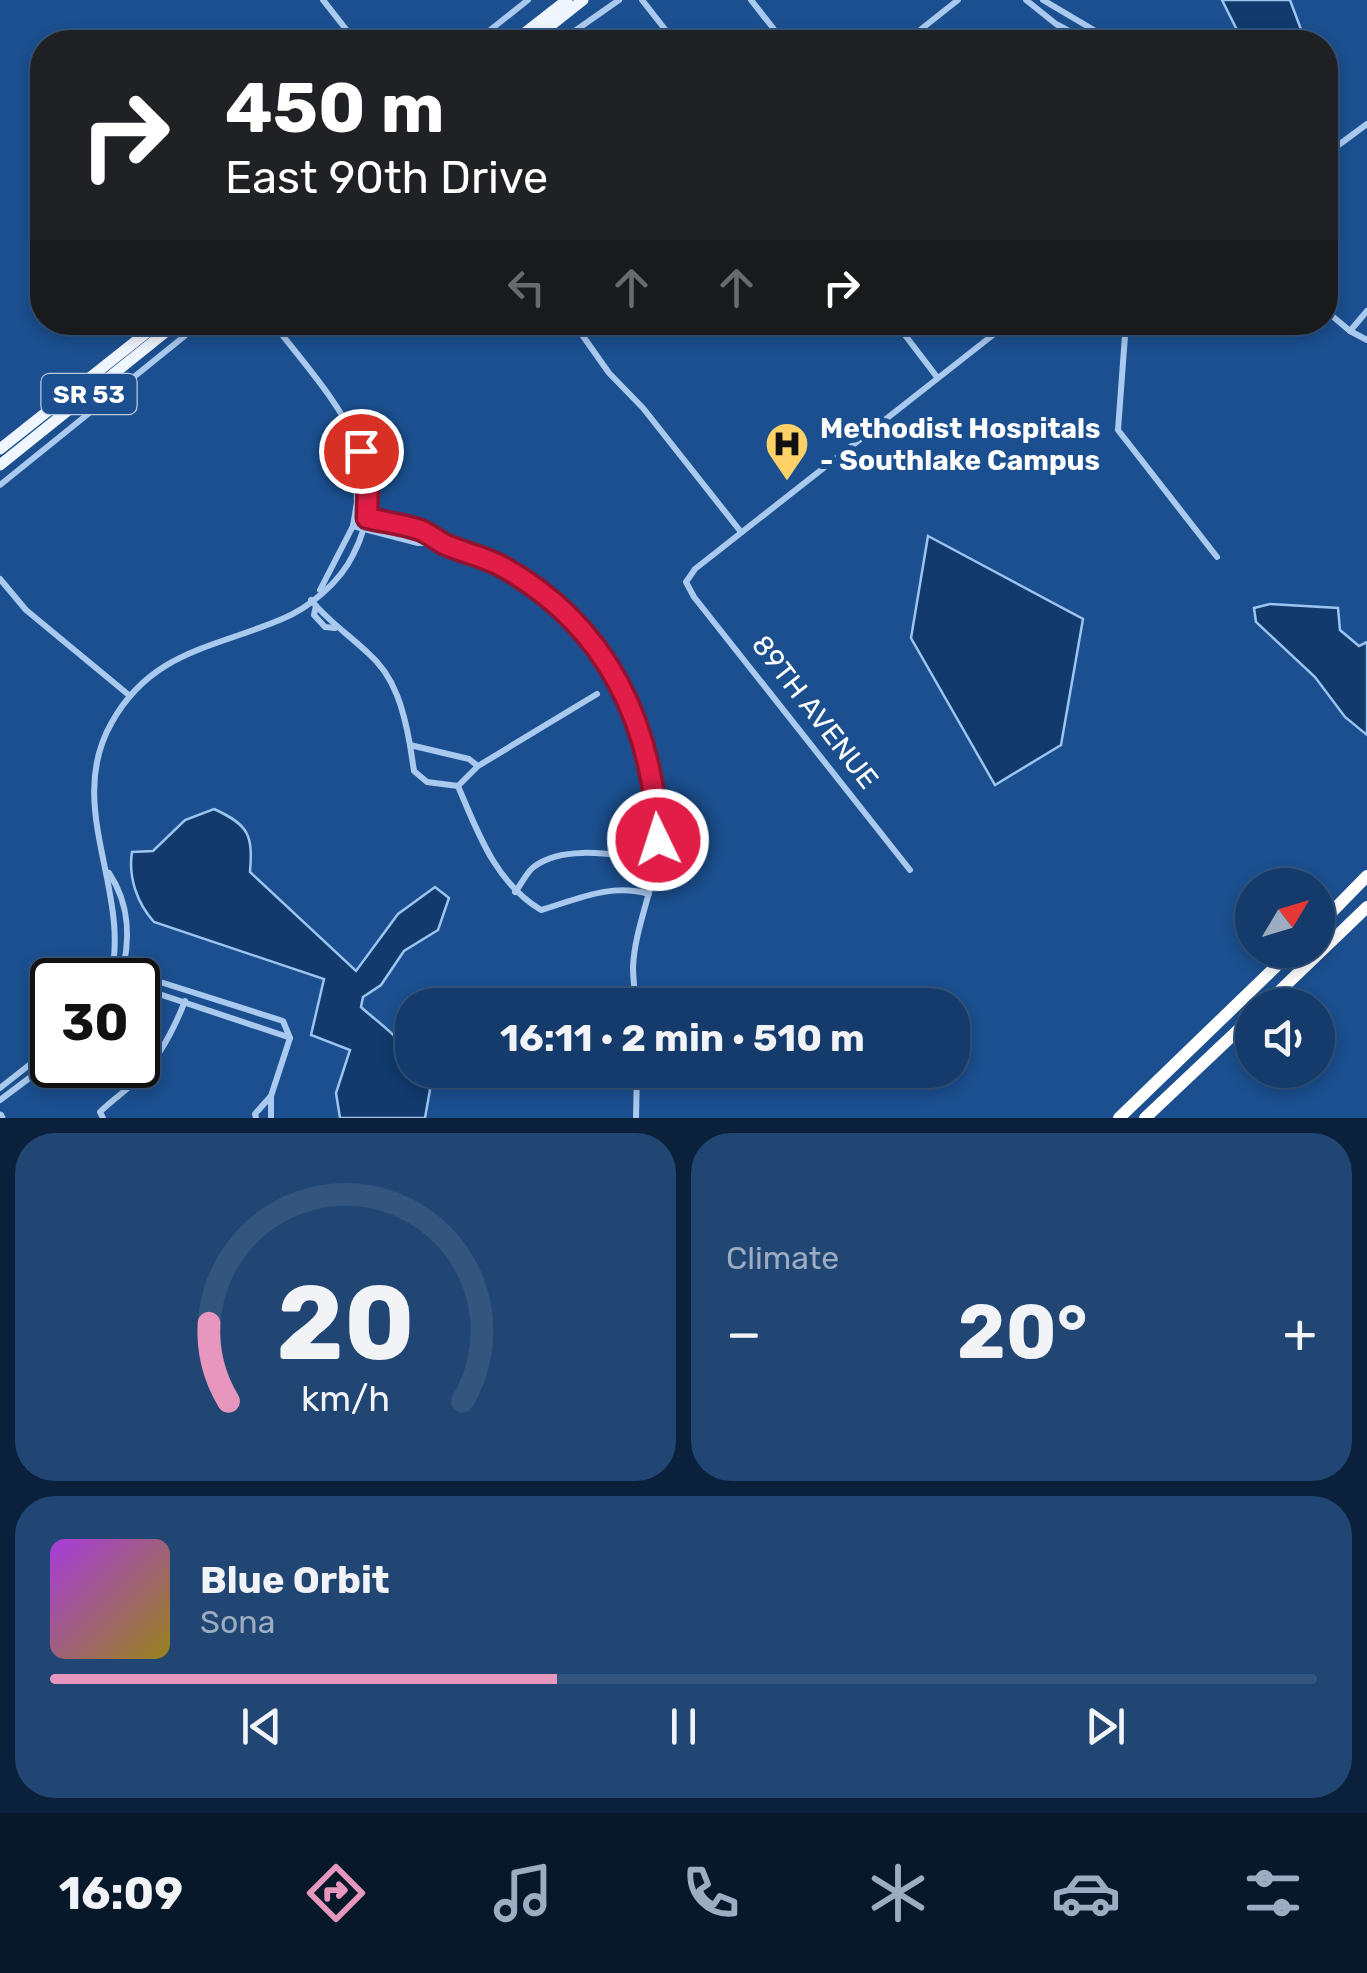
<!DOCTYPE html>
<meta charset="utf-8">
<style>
:root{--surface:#143b6b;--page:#214673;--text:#f1f3f6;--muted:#9dadc1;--line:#33557e;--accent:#e797bd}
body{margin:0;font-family:Rubik,sans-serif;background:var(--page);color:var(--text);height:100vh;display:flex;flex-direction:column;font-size:38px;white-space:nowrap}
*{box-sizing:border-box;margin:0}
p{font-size:32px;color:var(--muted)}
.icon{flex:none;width:55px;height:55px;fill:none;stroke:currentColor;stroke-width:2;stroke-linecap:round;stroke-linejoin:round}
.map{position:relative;height:1118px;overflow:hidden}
.details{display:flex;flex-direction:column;gap:15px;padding:15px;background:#0b203b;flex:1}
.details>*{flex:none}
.guide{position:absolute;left:30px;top:30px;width:1308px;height:305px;border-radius:40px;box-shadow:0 5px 15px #0003,0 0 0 2px var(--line);background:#202124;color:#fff;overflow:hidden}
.needle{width:65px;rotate:52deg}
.fabs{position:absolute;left:1235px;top:868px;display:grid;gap:20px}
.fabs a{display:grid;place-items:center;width:100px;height:100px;border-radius:50%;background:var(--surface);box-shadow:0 5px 15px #0003,0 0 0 2px var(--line);font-size:50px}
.speed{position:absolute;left:30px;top:958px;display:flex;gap:20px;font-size:50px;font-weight:700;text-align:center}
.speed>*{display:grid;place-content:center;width:130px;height:130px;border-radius:50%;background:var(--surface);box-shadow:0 5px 15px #0003,0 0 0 2px var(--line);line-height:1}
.speed .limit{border:5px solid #111;border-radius:15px;background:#fff;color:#111}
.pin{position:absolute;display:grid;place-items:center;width:85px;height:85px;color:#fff;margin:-42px;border:5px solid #fff;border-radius:50%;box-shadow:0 2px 10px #0007}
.me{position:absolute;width:110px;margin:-55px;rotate:356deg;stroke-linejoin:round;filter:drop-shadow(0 0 8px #0008)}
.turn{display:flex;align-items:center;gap:35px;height:210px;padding:0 30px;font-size:45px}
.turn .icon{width:130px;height:130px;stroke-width:2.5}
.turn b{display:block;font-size:70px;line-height:85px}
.lanes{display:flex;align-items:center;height:95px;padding:0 30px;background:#0003;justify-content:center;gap:50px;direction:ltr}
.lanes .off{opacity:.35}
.big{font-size:75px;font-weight:700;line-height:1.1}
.details .widget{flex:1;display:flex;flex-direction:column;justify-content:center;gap:15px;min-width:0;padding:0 35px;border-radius:40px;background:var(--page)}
.details .dial{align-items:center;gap:0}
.dial svg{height:260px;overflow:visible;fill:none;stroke:var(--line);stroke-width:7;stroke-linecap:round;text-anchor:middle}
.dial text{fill:var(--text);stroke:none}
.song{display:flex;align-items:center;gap:30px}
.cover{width:120px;height:120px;border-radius:15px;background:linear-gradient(135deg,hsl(280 70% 55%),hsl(50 70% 35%))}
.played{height:10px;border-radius:5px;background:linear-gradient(90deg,var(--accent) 40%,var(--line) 40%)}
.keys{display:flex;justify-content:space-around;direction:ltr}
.heat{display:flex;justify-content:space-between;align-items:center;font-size:55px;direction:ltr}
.details .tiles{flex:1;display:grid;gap:15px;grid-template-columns:1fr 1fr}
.widget:last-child{grid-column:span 2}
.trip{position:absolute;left:395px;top:988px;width:575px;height:100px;border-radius:40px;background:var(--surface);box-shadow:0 5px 15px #0003,0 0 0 2px var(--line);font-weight:700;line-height:100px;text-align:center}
.tab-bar{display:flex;height:160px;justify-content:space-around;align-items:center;background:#08182b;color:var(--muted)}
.tab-bar .icon{width:70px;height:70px}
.tab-bar .on{color:var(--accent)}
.tab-bar b{font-size:45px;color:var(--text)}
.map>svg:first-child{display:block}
</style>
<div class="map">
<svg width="1367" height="1118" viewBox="0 0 1367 1118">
<rect width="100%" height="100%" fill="#1b4f8f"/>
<g fill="#123a6d" stroke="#9cc4f0" stroke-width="2.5">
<polygon points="1222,0 1290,0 1305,40 1243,42"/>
<polygon points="928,536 1083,619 1061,745 995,785 911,638"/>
<polygon points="1270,604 1338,608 1340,630 1359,646 1367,642 1367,735 1345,717 1315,677 1256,622 1254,608"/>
<path d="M 214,809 C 249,825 253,835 250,872 L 356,971 L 398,914 L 435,887 L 449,898 L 438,930 L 404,951 L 381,985 L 363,997 L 361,1007 C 379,1024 412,1043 412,1070 L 421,1070 L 431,1084 L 425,1118 L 340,1118 L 336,1093 L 350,1050 L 311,1035 L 324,979 L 154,922 C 137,903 128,877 132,852 L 153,851 L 185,820 Z"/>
</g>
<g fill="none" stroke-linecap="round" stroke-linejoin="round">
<g stroke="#a9c9ee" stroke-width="6">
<polyline points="323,0 356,42"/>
<polyline points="642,0 675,42"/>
<polyline points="751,0 784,42"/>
<polyline points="1026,0 1056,24 1090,42"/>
<polyline points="1043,0 1114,42"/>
<polyline points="475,42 528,0"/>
<polyline points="559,42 619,0"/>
<polyline points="908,42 915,34 958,0"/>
<polyline points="1325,155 1367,124"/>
<polyline points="1325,310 1350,331 1367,340"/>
<polyline points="573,322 609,373 643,408 741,532"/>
<polyline points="895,322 937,377"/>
<polyline points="1126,322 1118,430 1217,557"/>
<polyline points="1350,331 1367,311"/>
<polyline points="0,485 202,322"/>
<path d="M 356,515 C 377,520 402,522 422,531 C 429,534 435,539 442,543 C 469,556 498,562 524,581 C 608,639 661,737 658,840 C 657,884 635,924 633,967 C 633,979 635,993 636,1005"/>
<polyline points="353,526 418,543 442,543"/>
<polyline points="0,579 26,610 130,696"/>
<polyline points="320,590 353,526 357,502 355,441"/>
<path d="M 311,600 C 327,620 349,635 368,653 C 395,676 404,711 410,745"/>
<polyline points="316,606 314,615 325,627 335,628"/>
<polyline points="478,766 469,759 410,745 414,771 427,782 458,786 478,766 597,694"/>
<path d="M 458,786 C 478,833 495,882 541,910 C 578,899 611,883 649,894"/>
<polyline points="910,870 694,597 686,582 695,569 998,331 1000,322"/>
<path d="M 109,873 C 131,906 131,942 120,980"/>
<path d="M 515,892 C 521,885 527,871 535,866 C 561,847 604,853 634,857"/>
<polyline points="113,967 283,1021 290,1038"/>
<path d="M 110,980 C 133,892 63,807 112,722 C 152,651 214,648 282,619 C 309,608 340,582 353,555 C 401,464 325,391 272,322"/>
<polyline points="138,987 288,1037"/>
<polyline points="0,1088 52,1047"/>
<polyline points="0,1100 52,1061"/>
<path d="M 103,1118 L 100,1112 C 112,1100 126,1091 138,1079 C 159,1058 174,1029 185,1001"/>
<polyline points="256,1118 255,1114 271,1096"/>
<polyline points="271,1118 271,1096 290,1038"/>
<polyline points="636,1118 637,1070"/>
</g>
<polyline stroke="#a9c9ee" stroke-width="9" points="0,1116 1,1118"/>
<g stroke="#f0f6ff" stroke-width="11">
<polyline points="513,42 567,0"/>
<polyline points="530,42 583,0"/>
<polyline points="0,449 160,322"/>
<polyline points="0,465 178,322"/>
</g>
<g stroke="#fff" stroke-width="12">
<polyline points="1318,926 1367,876"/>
<polyline points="1265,1005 1367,907"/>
<polyline points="1119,1118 1293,950"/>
<polyline points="1145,1118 1252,1017"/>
</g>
</g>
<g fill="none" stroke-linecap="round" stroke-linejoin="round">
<defs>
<path id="route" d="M 361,451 L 368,480 L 367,518 C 384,522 403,524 420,530 C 429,533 437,541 446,545 C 465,553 485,557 503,567 C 608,626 653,725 658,840"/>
</defs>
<use href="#route" stroke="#92132f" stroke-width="25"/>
<use href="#route" stroke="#e11d48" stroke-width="18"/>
</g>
<defs>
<symbol id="hospital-pin" viewBox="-11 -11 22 30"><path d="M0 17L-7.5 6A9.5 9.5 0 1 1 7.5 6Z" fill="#ffd166" stroke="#1b4f8f"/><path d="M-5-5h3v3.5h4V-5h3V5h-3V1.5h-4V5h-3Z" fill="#111"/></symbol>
</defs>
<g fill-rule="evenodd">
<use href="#hospital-pin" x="762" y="419" width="50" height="68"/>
</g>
<g text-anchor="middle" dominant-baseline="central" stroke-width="10" stroke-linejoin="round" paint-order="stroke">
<rect fill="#1b4f8f" stroke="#bbcadd" stroke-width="2.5" x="41.5" y="374" width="95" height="40" rx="8"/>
<g font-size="25" font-weight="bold" fill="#fff">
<text x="89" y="394">SR 53</text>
</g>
<g font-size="28" font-weight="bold" fill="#fff" stroke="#1b4f8f" text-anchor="start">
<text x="820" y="428">Methodist Hospitals<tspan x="820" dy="32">- Southlake Campus</tspan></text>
</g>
<g font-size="28" fill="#fff" stroke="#1b4f8f">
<text transform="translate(815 712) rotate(52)">89TH AVENUE</text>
</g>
</g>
</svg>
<div class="fabs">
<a><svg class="needle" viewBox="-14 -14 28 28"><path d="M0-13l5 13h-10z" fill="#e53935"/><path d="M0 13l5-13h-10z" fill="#9dadc1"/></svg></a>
<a><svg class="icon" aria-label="sound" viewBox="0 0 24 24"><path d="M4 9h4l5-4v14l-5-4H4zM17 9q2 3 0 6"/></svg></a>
</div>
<div class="speed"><div class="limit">30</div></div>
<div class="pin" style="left:361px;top:451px;background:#d93025"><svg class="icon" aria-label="arrive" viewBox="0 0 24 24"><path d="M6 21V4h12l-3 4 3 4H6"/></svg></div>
<svg class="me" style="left:658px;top:840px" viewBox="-20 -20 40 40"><circle r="17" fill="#e11d48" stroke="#fff" stroke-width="3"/><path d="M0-11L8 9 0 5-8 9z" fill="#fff"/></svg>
<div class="trip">16:11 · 2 min · 510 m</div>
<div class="guide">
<div class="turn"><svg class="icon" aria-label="right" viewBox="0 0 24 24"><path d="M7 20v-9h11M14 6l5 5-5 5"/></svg><div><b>450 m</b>East 90th Drive</div></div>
<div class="lanes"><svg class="icon off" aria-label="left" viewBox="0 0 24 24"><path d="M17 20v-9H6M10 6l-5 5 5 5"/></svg><svg class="icon off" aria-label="ahead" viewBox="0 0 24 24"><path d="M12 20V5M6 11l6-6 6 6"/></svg><svg class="icon off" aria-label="ahead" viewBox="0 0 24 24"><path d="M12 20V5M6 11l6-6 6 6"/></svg><svg class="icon" aria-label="right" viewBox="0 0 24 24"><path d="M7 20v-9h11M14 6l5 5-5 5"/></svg></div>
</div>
</div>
<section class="details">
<div class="tiles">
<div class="widget dial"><svg viewBox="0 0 100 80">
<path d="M14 69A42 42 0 1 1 86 69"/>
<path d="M14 69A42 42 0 0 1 8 45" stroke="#e797bd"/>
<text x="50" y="56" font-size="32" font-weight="700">20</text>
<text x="50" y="72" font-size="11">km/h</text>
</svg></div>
<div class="widget"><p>Climate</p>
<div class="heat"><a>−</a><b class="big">20°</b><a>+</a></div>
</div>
<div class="widget">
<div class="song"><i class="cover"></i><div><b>Blue Orbit</b><p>Sona</p></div></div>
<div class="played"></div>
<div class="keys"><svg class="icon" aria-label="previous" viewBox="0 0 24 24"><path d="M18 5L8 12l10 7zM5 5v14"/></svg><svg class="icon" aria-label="pause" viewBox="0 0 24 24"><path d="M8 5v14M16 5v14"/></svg><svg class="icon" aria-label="next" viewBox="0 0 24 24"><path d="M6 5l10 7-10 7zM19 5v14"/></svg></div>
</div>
</div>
</section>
<nav class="tab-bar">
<b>16:09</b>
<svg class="icon on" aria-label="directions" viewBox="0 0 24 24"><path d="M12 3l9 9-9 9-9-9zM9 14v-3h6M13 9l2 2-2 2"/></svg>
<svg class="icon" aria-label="music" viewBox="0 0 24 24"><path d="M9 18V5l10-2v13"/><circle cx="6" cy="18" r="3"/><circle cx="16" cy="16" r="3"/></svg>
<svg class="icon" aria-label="phone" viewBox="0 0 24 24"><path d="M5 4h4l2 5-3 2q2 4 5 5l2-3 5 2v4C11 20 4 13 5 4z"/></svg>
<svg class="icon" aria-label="climate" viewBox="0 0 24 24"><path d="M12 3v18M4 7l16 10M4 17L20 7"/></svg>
<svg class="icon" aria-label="car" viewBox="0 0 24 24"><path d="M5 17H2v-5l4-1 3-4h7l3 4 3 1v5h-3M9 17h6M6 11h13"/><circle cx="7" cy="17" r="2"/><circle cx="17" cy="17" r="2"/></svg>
<svg class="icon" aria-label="filters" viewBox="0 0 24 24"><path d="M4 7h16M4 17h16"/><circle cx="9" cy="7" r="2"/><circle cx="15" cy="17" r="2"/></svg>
</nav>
